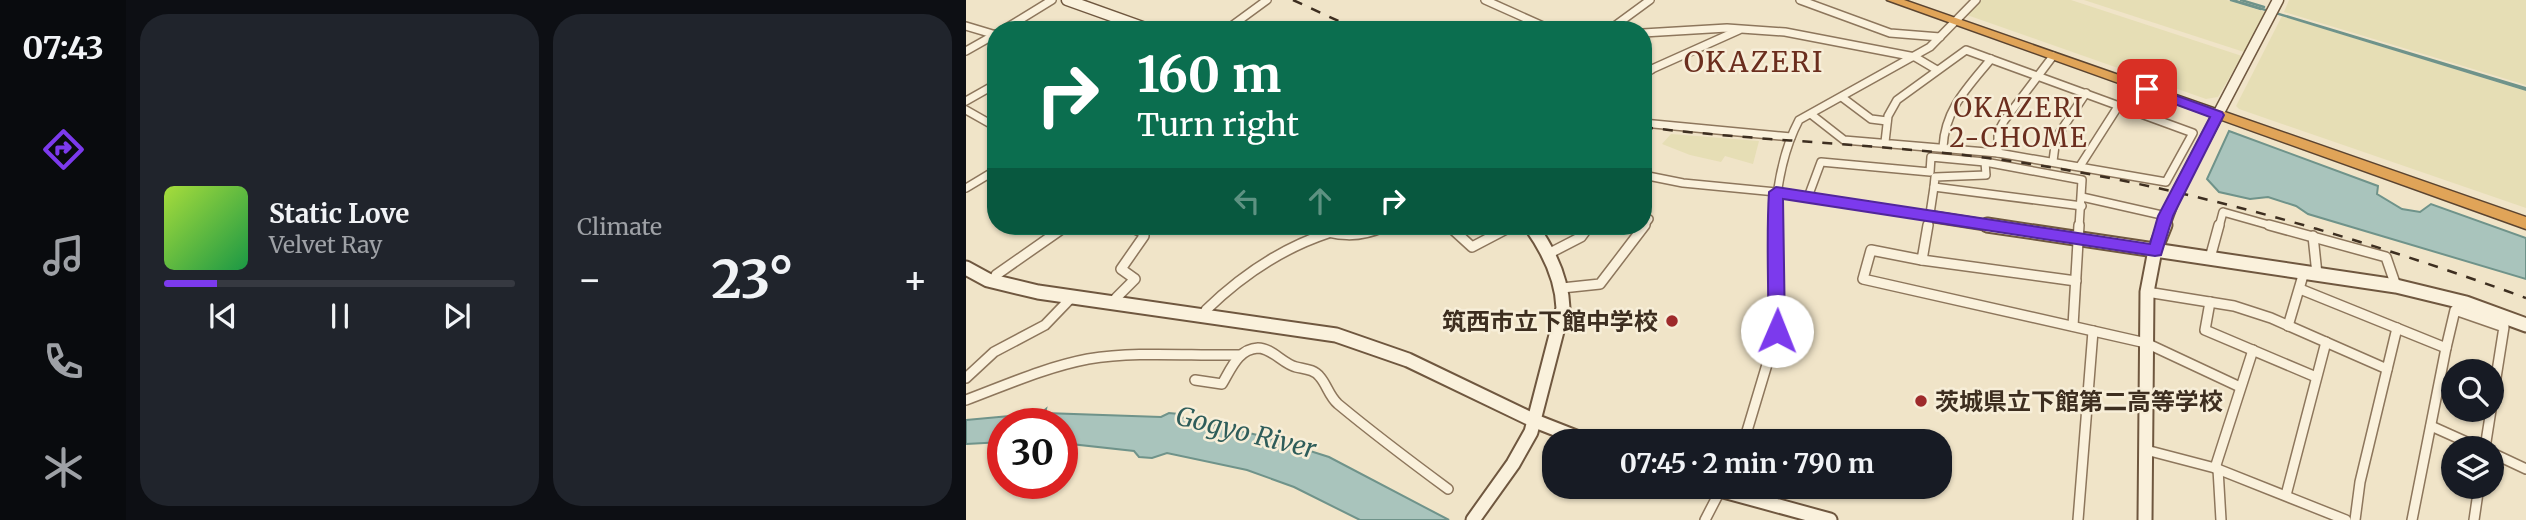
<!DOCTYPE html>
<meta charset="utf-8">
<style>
:root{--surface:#171b24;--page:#20242c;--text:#f1f3f6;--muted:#9ea1a6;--line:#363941;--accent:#7c3aed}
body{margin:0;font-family:Merriweather,"Noto Sans JP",serif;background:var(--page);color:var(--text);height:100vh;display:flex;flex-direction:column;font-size:26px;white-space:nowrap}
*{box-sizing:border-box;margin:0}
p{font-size:23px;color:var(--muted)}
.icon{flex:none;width:38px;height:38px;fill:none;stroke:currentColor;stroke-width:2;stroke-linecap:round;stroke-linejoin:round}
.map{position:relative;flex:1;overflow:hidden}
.sheet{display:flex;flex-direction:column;gap:14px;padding:14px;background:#0d0f14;width:840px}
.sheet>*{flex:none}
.banner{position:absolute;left:21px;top:21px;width:665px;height:214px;border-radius:28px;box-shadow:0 2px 5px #0004;background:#0b6e4f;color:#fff;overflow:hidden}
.buttons{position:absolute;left:1475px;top:359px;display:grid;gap:14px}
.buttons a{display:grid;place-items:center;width:63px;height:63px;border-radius:50%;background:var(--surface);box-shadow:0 2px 5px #0004;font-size:35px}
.speed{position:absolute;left:21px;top:408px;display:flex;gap:14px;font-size:35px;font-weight:700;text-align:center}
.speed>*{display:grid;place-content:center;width:91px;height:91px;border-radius:50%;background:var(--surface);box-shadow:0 2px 5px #0004;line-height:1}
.speed .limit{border:10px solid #d22;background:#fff;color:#111}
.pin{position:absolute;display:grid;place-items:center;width:60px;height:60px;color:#fff;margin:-30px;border-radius:14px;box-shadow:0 4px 10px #0006}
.me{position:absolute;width:77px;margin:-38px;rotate:1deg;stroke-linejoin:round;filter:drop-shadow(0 0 5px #0008)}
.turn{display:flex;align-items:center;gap:24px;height:147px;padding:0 35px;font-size:32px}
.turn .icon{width:91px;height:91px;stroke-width:2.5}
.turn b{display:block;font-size:49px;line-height:60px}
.lanes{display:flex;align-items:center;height:66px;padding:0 35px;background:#0003;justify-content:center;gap:35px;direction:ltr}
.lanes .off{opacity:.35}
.big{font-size:52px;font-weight:700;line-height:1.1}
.sheet .tile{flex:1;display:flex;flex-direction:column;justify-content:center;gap:10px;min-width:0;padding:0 24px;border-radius:28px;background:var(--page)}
.song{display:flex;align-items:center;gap:21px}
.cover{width:84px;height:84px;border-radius:10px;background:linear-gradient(135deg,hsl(80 70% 55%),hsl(140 70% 35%))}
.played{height:7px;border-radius:4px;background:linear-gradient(90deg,var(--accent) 15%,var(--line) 15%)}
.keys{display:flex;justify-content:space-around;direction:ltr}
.heat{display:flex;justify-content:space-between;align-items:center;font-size:38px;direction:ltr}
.sheet .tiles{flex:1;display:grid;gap:14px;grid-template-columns:repeat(2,1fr)}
.trip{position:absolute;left:576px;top:429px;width:410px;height:70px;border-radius:28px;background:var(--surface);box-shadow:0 2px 5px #0004;font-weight:700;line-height:70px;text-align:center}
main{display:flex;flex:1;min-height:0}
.dock{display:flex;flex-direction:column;width:126px;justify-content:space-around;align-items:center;background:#090b0e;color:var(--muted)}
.dock .icon{width:49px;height:49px}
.dock .selected{color:var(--accent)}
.dock b{font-size:32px;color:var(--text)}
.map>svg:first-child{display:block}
</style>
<main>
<nav class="dock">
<b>07:43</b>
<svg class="icon selected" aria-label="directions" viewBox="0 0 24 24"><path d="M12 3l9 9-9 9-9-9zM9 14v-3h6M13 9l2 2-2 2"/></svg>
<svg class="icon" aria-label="music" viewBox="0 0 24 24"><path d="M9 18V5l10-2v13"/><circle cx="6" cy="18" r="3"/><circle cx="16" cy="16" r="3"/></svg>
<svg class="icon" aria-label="phone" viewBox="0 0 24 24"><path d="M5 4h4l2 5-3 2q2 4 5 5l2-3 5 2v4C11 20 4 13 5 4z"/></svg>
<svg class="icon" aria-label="climate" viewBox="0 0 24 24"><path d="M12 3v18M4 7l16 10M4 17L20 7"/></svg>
</nav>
<section class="sheet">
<div class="tiles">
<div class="tile">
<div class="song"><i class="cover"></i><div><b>Static Love</b><p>Velvet Ray</p></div></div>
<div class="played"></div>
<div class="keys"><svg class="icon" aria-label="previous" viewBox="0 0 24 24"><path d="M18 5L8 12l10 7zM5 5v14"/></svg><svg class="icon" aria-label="pause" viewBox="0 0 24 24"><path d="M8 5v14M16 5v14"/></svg><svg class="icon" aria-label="next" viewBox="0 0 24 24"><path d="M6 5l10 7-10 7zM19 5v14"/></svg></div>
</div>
<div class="tile"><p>Climate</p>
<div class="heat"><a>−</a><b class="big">23°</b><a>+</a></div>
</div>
</div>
</section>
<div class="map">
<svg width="1560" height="520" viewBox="0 0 1560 520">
<rect width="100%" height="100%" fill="#f0e4c8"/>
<g fill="#e6deb5">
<polygon points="1015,0 1105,0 1276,56 1252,97 1240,99 1001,15"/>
<polygon points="1118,0 1261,0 1299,12 1278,52"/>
<polygon points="1323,0 1560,0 1560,85 1318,12"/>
<polygon points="1316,16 1560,91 1560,208 1273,109 1270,106"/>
<polygon points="705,134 793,141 787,164 759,156 755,162 724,155 696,144"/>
</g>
<g fill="#a9c4bc" stroke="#6f938a" stroke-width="2">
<polygon points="1267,0 1560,88 1560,90 1299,10"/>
<polygon points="1263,131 1412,186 1411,194 1436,209 1454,212 1465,204 1560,238 1560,279 1342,214 1330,206 1302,197 1284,199 1253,192 1241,179"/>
<path d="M 80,409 L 79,413 L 195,417 L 203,413 L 213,414 C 223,426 244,426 257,424 L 257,427 L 300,437 L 363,457 L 483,520 L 394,520 L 328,487 L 281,470 L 201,453 L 186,458 L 173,457 L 168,451 L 96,443 L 96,424 L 37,424 L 37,442 L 0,444 L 0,420 L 75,413 Z"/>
</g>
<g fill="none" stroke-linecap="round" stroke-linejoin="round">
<g stroke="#6f938a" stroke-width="2.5">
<polyline points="1265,0 1295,9"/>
<polyline points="1275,0 1298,7"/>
</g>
<defs>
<g id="street-far1">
<polyline points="519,0 586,30"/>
<polyline points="834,0 924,33 974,37"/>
<polyline points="0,26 30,35"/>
<polyline points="37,30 86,0"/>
<polyline points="260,30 301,0"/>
<polyline points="643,30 684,0"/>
<polyline points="677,33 761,28 819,32 949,57 971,70"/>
<polyline points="0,51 30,34"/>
<polyline points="677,62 685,70"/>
<polyline points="677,73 773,30"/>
<polyline points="877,98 905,119 921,121"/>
<polyline points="0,101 30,84"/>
<polyline points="0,110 30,127"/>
<polyline points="846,115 878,140 1032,153 1200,182 1227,133 1000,50 931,100 922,116 919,142"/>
<polyline points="677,123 825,137"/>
<path d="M 977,147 C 979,109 1002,87 1025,59"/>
<polyline points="1032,153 1032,132 1038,121 1087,56"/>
<polyline points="1087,161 1090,138 1120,93"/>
<polyline points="1114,166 1153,105"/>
<polyline points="677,175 717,183 810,192 962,216"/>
<polyline points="968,187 969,177 1020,175 1019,162"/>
<polyline points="0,188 30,170"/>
<polyline points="842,197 855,162 964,172 965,157 1019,162 1116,180 1113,227"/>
<polyline points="1116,197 1200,216"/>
<polyline points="677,219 683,219 677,227"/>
<path d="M 808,227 C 810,191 816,152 833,120 L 964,47 L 1010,0"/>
<polyline points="962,227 968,187 1116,206"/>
<polyline points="1253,227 1257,212 1310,227"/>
</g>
<g id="street">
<polyline points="962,225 956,260 905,250 897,279 1180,343 1274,387"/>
<polyline points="1303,225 1420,257 1430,286"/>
<path d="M 343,226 C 370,236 392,239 419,226"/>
<polyline points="483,226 506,247 546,226"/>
<polyline points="1347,236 1351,274"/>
<polyline points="582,254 615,237 623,226"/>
<polyline points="1244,258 1253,225"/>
<polyline points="956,260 1110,281"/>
<polyline points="30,275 100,226"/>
<polyline points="596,288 634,284 679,225"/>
<polyline points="1334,289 1480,348 1446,520"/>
<polyline points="1181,292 1268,306 1305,318 1421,369"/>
<polyline points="150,298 169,279 155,269 178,236 178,233 162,226"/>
<polyline points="1244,302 1239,330 1350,377"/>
<path d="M 240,310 C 276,275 314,249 362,233"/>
<polyline points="1107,326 1113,225"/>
<polyline points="1322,326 1338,272"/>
<polyline points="1480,348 1489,310 1538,327 1526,403"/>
<polyline points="0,378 28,352 79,325 105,298"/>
<path d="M 229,380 L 256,384 C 265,369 272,349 292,348 C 306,348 317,364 330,367 C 338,369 348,369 354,377 C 361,385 363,396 372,404 C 407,433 444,461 482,489"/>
<path d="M 0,400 C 40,385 80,367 122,359 C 172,351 223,356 273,355"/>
<polyline points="1465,426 1514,448"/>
<polyline points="778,441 811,331 808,225"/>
<polyline points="1519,448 1525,410"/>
<polyline points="1180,450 1249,468 1380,520"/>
<polyline points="1526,453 1560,469"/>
<polyline points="1249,468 1287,350"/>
<polyline points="1252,469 1255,520"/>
<polyline points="1320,495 1360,342"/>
<polyline points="739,520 754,491"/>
<polyline points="1112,520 1127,331"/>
<polyline points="1389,520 1394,482 1431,328"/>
<polyline points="1508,520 1513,486"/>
</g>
<g id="secondary-far1">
<polyline points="101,0 185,30"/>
<polyline points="1214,187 1312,0"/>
<polyline points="962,216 1032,227"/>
<polyline points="1198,227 1209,197"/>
</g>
<g id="secondary">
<polyline points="1021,225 1430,286 1500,303 1560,325"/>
<polyline points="0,268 22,280 72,292 370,335 442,360 569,421 620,441"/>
<polyline points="739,486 864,520"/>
<path d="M 507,520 L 547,464 L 565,432 L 597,308 C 596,279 582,250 565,226"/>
<polyline points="1179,520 1181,292 1189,250 1199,225"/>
</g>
<polygon id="highway" points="921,0 938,0 1560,217 1560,229"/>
</defs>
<use href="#street-far1" stroke="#8d765c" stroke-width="10"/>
<use href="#street" stroke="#8d765c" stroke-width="12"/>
<use href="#secondary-far1" stroke="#6f573f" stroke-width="13"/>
<use href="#secondary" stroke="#6f573f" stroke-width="17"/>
<use href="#highway" stroke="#5b4430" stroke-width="3"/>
<use href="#street-far1" stroke="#faf1dc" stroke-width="7"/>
<use href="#street" stroke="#faf1dc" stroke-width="9"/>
<use href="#secondary-far1" stroke="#faf1dc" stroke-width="10"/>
<use href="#secondary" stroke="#faf1dc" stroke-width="13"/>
<use href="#highway" fill="#e0a458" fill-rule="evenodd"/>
<g stroke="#3d2e20" stroke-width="2.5" stroke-dasharray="10 10" stroke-linecap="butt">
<polyline points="327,0 392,30"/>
<path d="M 677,127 C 808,143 941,144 1071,165 C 1239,192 1401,240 1560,298"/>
</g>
<defs>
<polyline id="secondary-bridge" points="1209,197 1214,187"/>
</defs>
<use href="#secondary-bridge" stroke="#6f573f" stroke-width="13" stroke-linecap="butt"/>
<use href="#secondary-bridge" stroke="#faf1dc" stroke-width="10"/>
</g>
<path fill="#7c3aed" stroke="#51269a" stroke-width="2" d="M 1181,85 L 1256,112 L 1258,115 L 1207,216 L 1195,255 L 1189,256 L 817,199 L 819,331 L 817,335 L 805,335 L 802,331 C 803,284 800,238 803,192 L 810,187 L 1184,244 L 1192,216 L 1244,117 L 1176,92 L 1176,87 Z"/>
<g fill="#9e2a2b" stroke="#f7eed8" stroke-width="2.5">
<circle cx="706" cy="321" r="7"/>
<circle cx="955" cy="401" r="7"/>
</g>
<g text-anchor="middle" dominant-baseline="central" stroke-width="5" stroke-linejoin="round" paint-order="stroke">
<g font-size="24" font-weight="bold" fill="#3d2e20" stroke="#f7eed8" text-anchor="end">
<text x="692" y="321">筑西市立下館中学校</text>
<text x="969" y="401" text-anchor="start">茨城県立下館第二高等学校</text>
</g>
<g font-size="26" letter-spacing="2" fill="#6b2e1e" stroke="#f7eed8">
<text x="1053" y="107">OKAZERI<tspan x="1053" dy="30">2-CHOME</tspan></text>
</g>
<g font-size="26" font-style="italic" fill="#2f5d5a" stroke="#f7eed8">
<text transform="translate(280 432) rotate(14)">Gogyo River</text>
</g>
<g font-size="28" letter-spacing="2" fill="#6b2e1e" stroke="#f7eed8">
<text x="788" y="62">OKAZERI</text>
</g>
</g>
</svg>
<div class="buttons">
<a><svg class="icon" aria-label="search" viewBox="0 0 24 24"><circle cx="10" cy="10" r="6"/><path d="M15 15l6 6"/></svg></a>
<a><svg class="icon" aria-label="layers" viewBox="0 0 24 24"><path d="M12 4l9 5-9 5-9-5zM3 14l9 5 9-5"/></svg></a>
</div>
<div class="speed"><div class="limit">30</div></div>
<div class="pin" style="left:1181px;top:89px;background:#d93025"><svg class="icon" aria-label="arrive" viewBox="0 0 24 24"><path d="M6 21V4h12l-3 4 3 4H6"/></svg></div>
<svg class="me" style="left:811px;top:331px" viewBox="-20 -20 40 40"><circle r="19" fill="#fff"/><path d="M0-13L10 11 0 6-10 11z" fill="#7c3aed"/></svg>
<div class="trip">07:45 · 2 min · 790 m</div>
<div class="banner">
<div class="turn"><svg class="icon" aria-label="right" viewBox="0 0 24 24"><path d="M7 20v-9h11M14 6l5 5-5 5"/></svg><div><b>160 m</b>Turn right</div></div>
<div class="lanes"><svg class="icon off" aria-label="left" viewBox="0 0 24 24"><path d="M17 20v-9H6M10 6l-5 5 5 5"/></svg><svg class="icon off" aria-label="ahead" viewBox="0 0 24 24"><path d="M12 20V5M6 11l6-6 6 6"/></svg><svg class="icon" aria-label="right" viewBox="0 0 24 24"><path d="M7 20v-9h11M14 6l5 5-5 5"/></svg></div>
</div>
</div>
</main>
